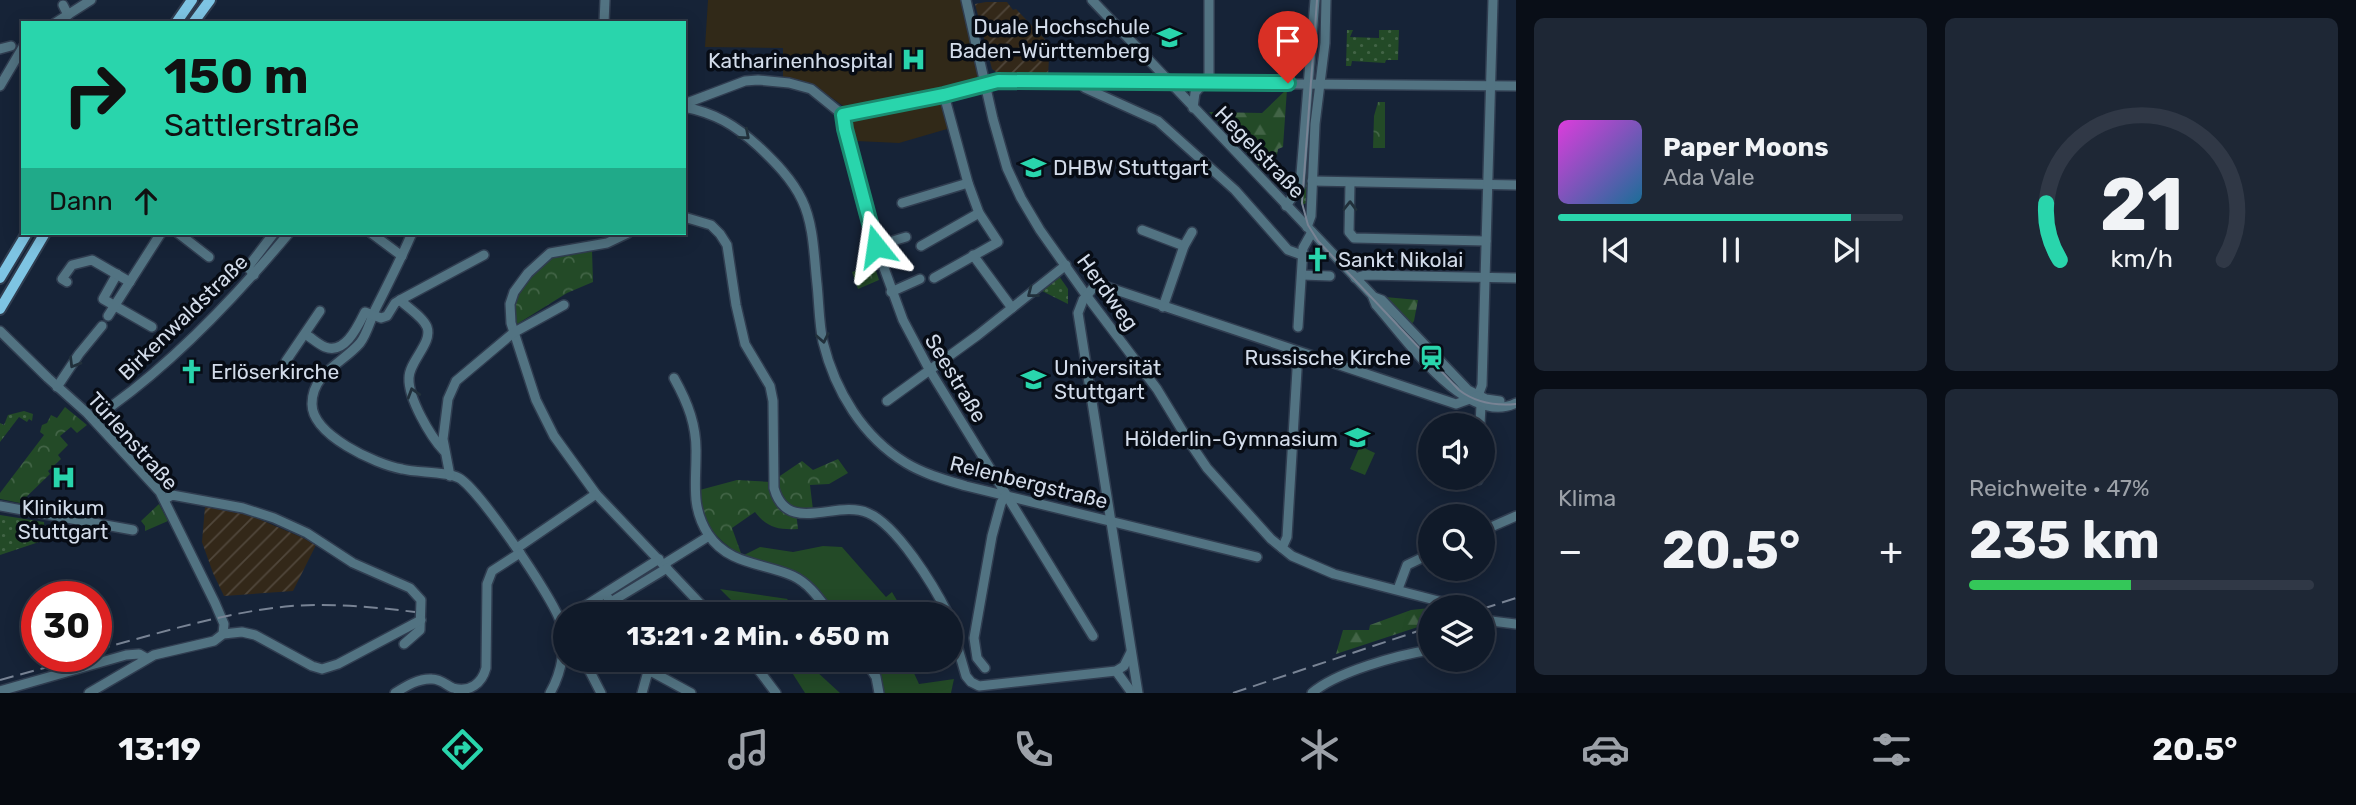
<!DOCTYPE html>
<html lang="de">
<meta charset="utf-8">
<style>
:root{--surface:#101a29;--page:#1e2735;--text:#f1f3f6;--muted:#9ca1a8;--line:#303846;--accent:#29d5ac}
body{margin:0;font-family:Rubik,sans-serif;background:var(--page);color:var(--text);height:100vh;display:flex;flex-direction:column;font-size:26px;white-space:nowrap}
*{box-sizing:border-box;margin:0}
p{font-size:23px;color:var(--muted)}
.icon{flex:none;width:38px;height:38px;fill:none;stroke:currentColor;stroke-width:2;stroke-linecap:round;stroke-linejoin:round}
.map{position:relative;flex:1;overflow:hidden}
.sheet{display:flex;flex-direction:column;gap:18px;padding:18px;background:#090e17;width:840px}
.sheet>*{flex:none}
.top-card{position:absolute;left:21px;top:21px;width:665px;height:214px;border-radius:0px;box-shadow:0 4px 18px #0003,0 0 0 2px var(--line);background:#29d5ac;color:#111;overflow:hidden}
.tools{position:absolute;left:1418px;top:413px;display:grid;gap:14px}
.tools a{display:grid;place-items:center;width:77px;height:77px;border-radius:50%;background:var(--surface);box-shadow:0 4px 18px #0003,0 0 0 2px var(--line);font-size:35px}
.speed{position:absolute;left:21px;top:581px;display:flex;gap:14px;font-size:35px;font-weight:700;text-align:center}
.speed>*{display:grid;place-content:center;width:91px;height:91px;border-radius:50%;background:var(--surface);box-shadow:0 4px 18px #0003,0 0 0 2px var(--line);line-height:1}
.speed .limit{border:10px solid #d22;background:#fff;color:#111}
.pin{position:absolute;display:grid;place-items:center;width:60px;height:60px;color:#fff;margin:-72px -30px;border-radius:50% 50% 50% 0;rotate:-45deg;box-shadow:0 0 7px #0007}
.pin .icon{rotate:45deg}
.me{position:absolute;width:77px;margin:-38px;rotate:345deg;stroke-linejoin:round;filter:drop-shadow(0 0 5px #0008)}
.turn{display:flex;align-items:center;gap:24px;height:147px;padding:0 28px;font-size:32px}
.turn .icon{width:91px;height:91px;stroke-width:2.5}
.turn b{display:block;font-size:49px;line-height:60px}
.then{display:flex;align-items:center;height:66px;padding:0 28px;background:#0003;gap:14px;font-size:26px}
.big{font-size:52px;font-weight:700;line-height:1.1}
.sheet .widget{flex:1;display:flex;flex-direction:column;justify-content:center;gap:10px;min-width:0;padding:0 24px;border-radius:10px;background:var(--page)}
.sheet .dial{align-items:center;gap:0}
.dial svg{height:182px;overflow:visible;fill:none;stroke:var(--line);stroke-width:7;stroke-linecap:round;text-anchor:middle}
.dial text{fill:var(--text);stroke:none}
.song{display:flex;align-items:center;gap:21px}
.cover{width:84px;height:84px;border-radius:10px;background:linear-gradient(135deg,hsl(300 70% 55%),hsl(200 70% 35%))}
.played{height:7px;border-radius:4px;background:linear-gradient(90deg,var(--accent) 85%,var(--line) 85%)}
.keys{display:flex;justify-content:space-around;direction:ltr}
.heat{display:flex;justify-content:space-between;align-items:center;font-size:38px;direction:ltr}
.charge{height:10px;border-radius:5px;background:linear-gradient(90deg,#34c759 47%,var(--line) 0)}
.sheet .tiles{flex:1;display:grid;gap:18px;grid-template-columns:repeat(2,1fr)}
.trip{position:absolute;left:553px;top:602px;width:410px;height:70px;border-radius:35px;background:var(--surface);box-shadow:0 4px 18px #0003,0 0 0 2px var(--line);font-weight:700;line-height:70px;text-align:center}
.menu{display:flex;height:112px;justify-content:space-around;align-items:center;background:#060a10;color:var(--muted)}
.menu .icon{width:49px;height:49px}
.menu .selected{color:var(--accent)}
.menu b{font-size:32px;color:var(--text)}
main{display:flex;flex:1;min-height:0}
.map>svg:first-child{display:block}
</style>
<main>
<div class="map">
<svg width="1516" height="693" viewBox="0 0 1516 693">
<defs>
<pattern id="industrial-furrows" width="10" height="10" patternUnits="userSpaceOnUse" patternTransform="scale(1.75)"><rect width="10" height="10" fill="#332819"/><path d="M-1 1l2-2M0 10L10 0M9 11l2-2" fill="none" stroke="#50473b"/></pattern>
<pattern id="grass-dots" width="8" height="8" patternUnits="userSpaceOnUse" patternTransform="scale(1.75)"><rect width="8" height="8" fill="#234a27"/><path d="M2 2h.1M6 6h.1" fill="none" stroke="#426446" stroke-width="1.8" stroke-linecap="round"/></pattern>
<pattern id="forest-firs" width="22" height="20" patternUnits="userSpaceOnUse" patternTransform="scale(1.75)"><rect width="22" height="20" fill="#234a27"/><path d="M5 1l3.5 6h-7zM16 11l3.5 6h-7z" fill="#426446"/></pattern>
<pattern id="park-crowns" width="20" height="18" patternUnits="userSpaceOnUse" patternTransform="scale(1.75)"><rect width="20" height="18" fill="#234a27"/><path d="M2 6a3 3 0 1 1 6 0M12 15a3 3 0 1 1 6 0" fill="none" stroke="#426446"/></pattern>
</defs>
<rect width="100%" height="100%" fill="#162337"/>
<g fill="url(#industrial-furrows)">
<polygon points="986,2 1007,2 1013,10 1016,9 1060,55 1049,58 1048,76 1000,75 992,69 975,4"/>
<polygon points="205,507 249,515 301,537 316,545 293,591 224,596 213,573 202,542"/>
</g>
<polygon fill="#312918" points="708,0 964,0 984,82 944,93 954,127 899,143 856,141 846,108 818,88 800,80 783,78 783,48 705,47"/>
<g fill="url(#grass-dots)">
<polygon points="1347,30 1353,30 1350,37 1379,38 1379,30 1399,30 1398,60 1386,60 1385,63 1352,61 1351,66 1346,66"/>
<polygon points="1310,89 1316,90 1307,203 1301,205 1300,189"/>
<polygon points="1059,276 1068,289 1068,304 1040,290"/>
<polygon points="24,411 33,414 32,421 29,419 27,422 19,417 0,442 0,423 4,425 8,415"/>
<polygon points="0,515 44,522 45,540 0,555"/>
</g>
<g fill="url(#forest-firs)">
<polygon points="1287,89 1283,147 1278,149 1277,155 1264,167 1261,164 1259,166 1232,137 1235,133 1232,129 1228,132 1209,112 1262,113"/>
<polygon points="1385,297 1418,300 1414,321 1411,325"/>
<polygon points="1430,608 1430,623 1336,654 1343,630 1369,630 1370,625 1411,610"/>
</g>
<g fill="url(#park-crowns)">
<polygon points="1378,102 1385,102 1385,148 1373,148 1374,116"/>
<polygon points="592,250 593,282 567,293 514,326 512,304 530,276 551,256"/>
<polygon points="874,264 879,280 858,289 852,272"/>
<polygon points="65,407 87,425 77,433 71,427 60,436 68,445 58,455 61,459 48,471 50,474 20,503 0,499 0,493 44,435 40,432 42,425 47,423 51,415 57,418"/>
<path d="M 838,459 L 848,473 L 829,484 L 810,485 L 813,510 L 796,512 L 798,529 C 779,530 767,528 755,512 L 732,528 L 742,556 C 710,534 708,528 696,491 L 737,480 L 771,482 L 802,461 L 813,470 Z"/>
<polygon points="159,504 168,521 145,531 145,526 141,521"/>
</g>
<g fill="#234a27">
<polygon points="1360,446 1375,453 1365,475 1350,469"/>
<path d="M 823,546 L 842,547 L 886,597 L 892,592 L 905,614 L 835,614 C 822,597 808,576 786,569 C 771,564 756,563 742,556 L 760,547 L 793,552 Z"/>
<polygon points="720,589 788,599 773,614 745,614"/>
<polygon points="784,660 804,660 840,693 805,693"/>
<polygon points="870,660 908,660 919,684 954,679 951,693 883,693 879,675"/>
</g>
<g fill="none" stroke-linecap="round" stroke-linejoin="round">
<defs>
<g id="minor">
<polyline points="966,0 993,119 1007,168 1021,198 1040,230 1086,295 1157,389 1188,440 1207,468 1271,539 1292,556 1334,574 1462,607"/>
<path d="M 1092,0 L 1372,295 L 1376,305 C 1405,337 1466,428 1516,403"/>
<polyline points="63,5 68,15"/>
<polyline points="55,23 91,0"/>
<polyline points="604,23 605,0"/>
<polyline points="0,49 11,46"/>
<polyline points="1080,81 1085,88 1158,121 1235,190 1288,250 1302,255"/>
<polyline points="1209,82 1209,0"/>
<polyline points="0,86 23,47"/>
<polyline points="684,104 745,81 758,80 789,83 811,89 843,115"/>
<path d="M 684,107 C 715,113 735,125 758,146 C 775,162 792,179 802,200 C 814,225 814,257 817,284 C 819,303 819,324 823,342 C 835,391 863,437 906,463 C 924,474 946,480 966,486 L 1257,557"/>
<polyline points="1193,108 1195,93 1204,82"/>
<polyline points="843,115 944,95 998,81 1516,86"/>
<polyline points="843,115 845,129 876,246 903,320 929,369 1093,636"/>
<polyline points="1312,181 1516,185"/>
<polyline points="1350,183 1349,232 1354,238 1486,241"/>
<polyline points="902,203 968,183"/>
<polyline points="1286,206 1300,186 1315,0"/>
<path d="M 684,217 L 711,225 L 720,234 L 727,245 L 736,305 L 745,344 L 770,386 L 773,401 L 774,488 C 787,536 836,499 868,513 C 897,525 934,586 948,614"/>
<polyline points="1307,227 1311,216 1315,124 1325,43 1326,0"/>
<polyline points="1142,230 1184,246"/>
<polyline points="178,233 209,257"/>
<polyline points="371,233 402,256"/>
<path d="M 412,233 C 401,259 388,284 375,310 C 370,321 367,334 360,343 C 343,363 312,373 312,404 C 312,435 375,464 402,469 C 417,473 446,471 459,478 C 479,489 553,598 560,621 C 567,645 562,672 550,693"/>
<polyline points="628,233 607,243 550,253 528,273 514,292 510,304 511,323 536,400 554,436 596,494 710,614"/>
<polyline points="876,246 906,237"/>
<polyline points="921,246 979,213"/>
<polyline points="973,255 1012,308"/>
<polyline points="117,274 103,299 152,327"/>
<polyline points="254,275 248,267 274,233"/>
<polyline points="1302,275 1330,276"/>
<polyline points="934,278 998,242 979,213 968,183 944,95"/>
<polyline points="1355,278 1365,275 1516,278"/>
<polyline points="67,282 62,279 72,265 92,260 130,282"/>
<polyline points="891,292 920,279"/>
<polyline points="1374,297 1382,300 1468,390 1486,399 1500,401"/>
<path d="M 400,300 C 408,308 423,317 427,327 C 433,343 409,361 409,378 C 408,398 430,436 444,451"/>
<polyline points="1163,307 1184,246 1192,232"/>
<polyline points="108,316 161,233"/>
<polyline points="1298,327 1303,248 1312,232"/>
<polyline points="0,331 48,378 87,413 160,492 215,603 224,624 223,634"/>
<path d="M 305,334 C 312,338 318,344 325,347 C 345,355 358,326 365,312 L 381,318 L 387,316 L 395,303 L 400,300 L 484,255"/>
<polyline points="286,361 320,311"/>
<path d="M 674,378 C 688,403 697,426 696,455 C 696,485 691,507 708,534 C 728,565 764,563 793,576 C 810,584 820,600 831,614"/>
<polyline points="57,387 79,354 102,326"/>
<polyline points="887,401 978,335 1066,265"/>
<path d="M 93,419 C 166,371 234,299 289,233"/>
<polyline points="1480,425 1481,405 1478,396 1482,385 1493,0"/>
<polyline points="450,476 443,439 448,399 456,381 513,333 564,305"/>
<polyline points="1478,480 1478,478"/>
<polyline points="165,499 172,495 243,508 274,518 307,533 353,563 410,588 421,600 420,630 404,644"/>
<polyline points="0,506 133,530"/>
<polyline points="1482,531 1516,516"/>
<polyline points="517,548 596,494"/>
<polyline points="1282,548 1287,537 1298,353"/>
<polyline points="664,564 709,536"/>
<polyline points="1398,589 1407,565 1430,554"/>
<polyline points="608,598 618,614"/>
<polyline points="572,614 659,559"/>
<polyline points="591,614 667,568"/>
<polyline points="1482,619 1485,625 1482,636"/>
<polyline points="1483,620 1516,624"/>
<polyline points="950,621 966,676 971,682 979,686 1116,671 1124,666 1131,652"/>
<polyline points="584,660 601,693"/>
<polyline points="645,660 654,673 691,693"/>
<polyline points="751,660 776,693"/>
<polyline points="865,660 876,677 879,693"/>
<polyline points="985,668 977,658 974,638 992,536 1001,503 1006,495"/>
<polyline points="1116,671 1132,693"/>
<polyline points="0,691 126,655 139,654 146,658"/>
<polyline points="89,693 154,655 214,641 223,634 242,632 255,635 312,666 322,669 338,664 421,620"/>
<path d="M 395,693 C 406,686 419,678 432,679 C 441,679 446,685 453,688 C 470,693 482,683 486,668 L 487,584 L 492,571 L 520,553"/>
<polyline points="642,693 647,675 664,660"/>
<polyline points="1138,693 1078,313 1083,300 1093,288 1104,286 1456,404 1478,396"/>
<path d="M 1312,693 C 1336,672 1398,655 1430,650"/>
</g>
<g id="major">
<polyline points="176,23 192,0"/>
<polyline points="193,23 210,0"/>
<polyline points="0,278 27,233"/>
<polyline points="0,309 45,233"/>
</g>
</defs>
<use href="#minor" stroke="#303d50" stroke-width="12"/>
<use href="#major" stroke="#303d50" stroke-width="14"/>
<use href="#minor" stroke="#527382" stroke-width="9"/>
<use href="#major" stroke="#7ec4e3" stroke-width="10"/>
<path stroke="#788394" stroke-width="2" d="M 1317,0 L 1302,203 L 1308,225 L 1318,241 L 1459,390 C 1476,403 1495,406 1516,404"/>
<g stroke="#788394" stroke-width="2" stroke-dasharray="14 7" stroke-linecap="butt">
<polyline points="1482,609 1516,598"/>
<path d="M 96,650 C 160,633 225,612 291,606 C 333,603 374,607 415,612"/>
<polyline points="0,680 88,656"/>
<polyline points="1233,693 1430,627"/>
</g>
</g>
<defs><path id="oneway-chevron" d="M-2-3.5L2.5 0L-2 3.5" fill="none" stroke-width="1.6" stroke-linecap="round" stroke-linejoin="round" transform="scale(1.75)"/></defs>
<g stroke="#21303b">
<use href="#oneway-chevron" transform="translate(745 135) rotate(41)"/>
<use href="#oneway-chevron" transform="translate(1350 206) rotate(-89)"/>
<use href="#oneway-chevron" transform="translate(1032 293) rotate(142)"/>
<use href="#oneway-chevron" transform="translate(823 338) rotate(79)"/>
<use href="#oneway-chevron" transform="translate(74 363) rotate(121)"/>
<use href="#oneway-chevron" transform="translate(413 393) rotate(-107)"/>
</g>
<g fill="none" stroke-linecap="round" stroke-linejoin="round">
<defs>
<polyline id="route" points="876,246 845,129 843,115 944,95 998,81 1288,83"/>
</defs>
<use href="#route" stroke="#1b8a70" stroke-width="18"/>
<use href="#route" stroke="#29d5ac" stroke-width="12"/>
</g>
<defs>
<symbol id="university-bare" viewBox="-9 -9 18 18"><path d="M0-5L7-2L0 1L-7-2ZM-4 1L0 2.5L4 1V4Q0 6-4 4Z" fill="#29d5ac" stroke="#070c15" stroke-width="2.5" paint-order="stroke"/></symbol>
<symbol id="hospital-bare" viewBox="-9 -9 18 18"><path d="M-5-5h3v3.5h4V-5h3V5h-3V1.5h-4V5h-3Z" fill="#29d5ac" stroke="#070c15" stroke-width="2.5" paint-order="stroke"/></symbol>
<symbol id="church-bare" viewBox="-9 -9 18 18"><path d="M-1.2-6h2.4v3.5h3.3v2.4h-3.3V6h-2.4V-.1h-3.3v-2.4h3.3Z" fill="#29d5ac" stroke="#070c15" stroke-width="2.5" paint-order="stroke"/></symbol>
<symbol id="station-bare" viewBox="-9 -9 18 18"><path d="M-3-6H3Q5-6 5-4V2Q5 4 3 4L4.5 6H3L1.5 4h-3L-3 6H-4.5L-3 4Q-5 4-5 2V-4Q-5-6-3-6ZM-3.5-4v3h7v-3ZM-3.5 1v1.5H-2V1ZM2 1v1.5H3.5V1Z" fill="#29d5ac" stroke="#070c15" stroke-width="2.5" paint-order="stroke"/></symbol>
<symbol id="school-bare" viewBox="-9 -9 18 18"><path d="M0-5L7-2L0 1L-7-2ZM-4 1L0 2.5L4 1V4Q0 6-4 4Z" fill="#29d5ac" stroke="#070c15" stroke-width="2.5" paint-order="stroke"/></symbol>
</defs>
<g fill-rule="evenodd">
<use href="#university-bare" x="1152" y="20" width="35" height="35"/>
<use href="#hospital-bare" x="896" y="42" width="35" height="35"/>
<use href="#university-bare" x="1016" y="150" width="35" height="35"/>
<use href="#church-bare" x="1300" y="242" width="35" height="35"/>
<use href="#station-bare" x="1414" y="340" width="35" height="35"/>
<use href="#church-bare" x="174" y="354" width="35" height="35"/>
<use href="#university-bare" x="1016" y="362" width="35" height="35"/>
<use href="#school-bare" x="1340" y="420" width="35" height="35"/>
<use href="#hospital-bare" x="46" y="460" width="35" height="35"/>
</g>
<g text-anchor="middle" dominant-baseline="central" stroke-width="7" stroke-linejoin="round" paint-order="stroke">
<g font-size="21" fill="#d3dcea" stroke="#070c15" text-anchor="end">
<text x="1150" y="26">Duale Hochschule<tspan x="1150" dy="24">Baden-Württemberg</tspan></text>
<text x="893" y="60">Katharinenhospital</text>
<text x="1053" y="167" text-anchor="start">DHBW Stuttgart</text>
<text x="1338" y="259" text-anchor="start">Sankt Nikolai</text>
<text x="1411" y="357">Russische Kirche</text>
<text x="1054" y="367" text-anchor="start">Universität<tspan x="1054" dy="24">Stuttgart</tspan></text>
<text x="211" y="371" text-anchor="start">Erlöserkirche</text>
<text x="1338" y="438">Hölderlin-Gymnasium</text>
<text x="63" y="507" text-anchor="middle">Klinikum<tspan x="63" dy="24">Stuttgart</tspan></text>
</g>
<g font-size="21" fill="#d3dcea" stroke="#070c15">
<text transform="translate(1260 152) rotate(46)">Hegelstraße</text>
<text transform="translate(1108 292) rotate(54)">Herdweg</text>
<text transform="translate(183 317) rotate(-44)">Birkenwaldstraße</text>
<text transform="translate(956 378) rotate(59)">Seestraße</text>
<text transform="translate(133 441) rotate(48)">Türlenstraße</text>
<text transform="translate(1029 482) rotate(14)">Relenbergstraße</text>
</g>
</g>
</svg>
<div class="tools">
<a><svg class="icon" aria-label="sound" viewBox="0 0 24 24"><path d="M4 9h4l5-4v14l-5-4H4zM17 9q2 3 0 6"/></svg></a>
<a><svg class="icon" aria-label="search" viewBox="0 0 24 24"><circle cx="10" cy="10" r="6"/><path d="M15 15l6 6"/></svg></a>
<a><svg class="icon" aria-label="layers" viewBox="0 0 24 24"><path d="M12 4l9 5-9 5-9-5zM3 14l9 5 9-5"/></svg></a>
</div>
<div class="speed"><div class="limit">30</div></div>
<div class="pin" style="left:1288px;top:83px;background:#d93025"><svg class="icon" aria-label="arrive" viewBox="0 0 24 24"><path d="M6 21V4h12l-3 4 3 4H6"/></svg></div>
<svg class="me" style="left:876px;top:246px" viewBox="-20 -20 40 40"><path d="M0-17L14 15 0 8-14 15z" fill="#29d5ac" stroke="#fff" stroke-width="4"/></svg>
<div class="trip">13:21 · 2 Min. · 650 m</div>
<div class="top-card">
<div class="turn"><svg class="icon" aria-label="right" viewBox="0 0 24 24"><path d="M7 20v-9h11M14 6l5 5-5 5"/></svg><div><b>150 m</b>Sattlerstraße</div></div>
<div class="then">Dann<svg class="icon" aria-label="ahead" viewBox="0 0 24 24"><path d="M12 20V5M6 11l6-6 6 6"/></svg></div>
</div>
</div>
<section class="sheet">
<div class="tiles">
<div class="widget">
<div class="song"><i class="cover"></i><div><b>Paper Moons</b><p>Ada Vale</p></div></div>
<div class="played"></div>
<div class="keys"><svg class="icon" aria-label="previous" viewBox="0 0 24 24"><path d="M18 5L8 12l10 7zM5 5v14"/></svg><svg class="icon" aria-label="pause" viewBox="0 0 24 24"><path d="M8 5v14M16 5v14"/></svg><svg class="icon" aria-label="next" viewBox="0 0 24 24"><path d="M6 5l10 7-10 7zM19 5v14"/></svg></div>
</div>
<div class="widget dial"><svg viewBox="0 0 100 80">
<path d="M14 69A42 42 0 1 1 86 69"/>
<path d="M14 69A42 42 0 0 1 8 44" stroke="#29d5ac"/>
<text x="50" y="56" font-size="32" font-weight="700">21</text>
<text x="50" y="72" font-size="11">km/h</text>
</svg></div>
<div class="widget"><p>Klima</p>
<div class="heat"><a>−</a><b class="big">20.5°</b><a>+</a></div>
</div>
<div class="widget"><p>Reichweite · 47%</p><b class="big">235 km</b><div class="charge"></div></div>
</div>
</section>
</main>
<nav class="menu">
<b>13:19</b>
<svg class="icon selected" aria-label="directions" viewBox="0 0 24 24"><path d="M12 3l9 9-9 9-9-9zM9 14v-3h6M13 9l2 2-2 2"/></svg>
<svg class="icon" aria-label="music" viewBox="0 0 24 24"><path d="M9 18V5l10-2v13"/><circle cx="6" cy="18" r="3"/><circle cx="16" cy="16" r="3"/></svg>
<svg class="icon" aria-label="phone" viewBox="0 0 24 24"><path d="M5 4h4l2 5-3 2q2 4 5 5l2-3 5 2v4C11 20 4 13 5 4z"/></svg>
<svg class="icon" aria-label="climate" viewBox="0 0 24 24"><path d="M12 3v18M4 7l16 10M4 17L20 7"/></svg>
<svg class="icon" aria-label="car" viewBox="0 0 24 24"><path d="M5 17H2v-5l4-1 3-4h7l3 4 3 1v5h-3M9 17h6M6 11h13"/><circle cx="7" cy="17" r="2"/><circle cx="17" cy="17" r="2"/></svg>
<svg class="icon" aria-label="filters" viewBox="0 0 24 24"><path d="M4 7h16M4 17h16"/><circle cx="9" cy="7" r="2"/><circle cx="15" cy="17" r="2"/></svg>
<b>20.5°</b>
</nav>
